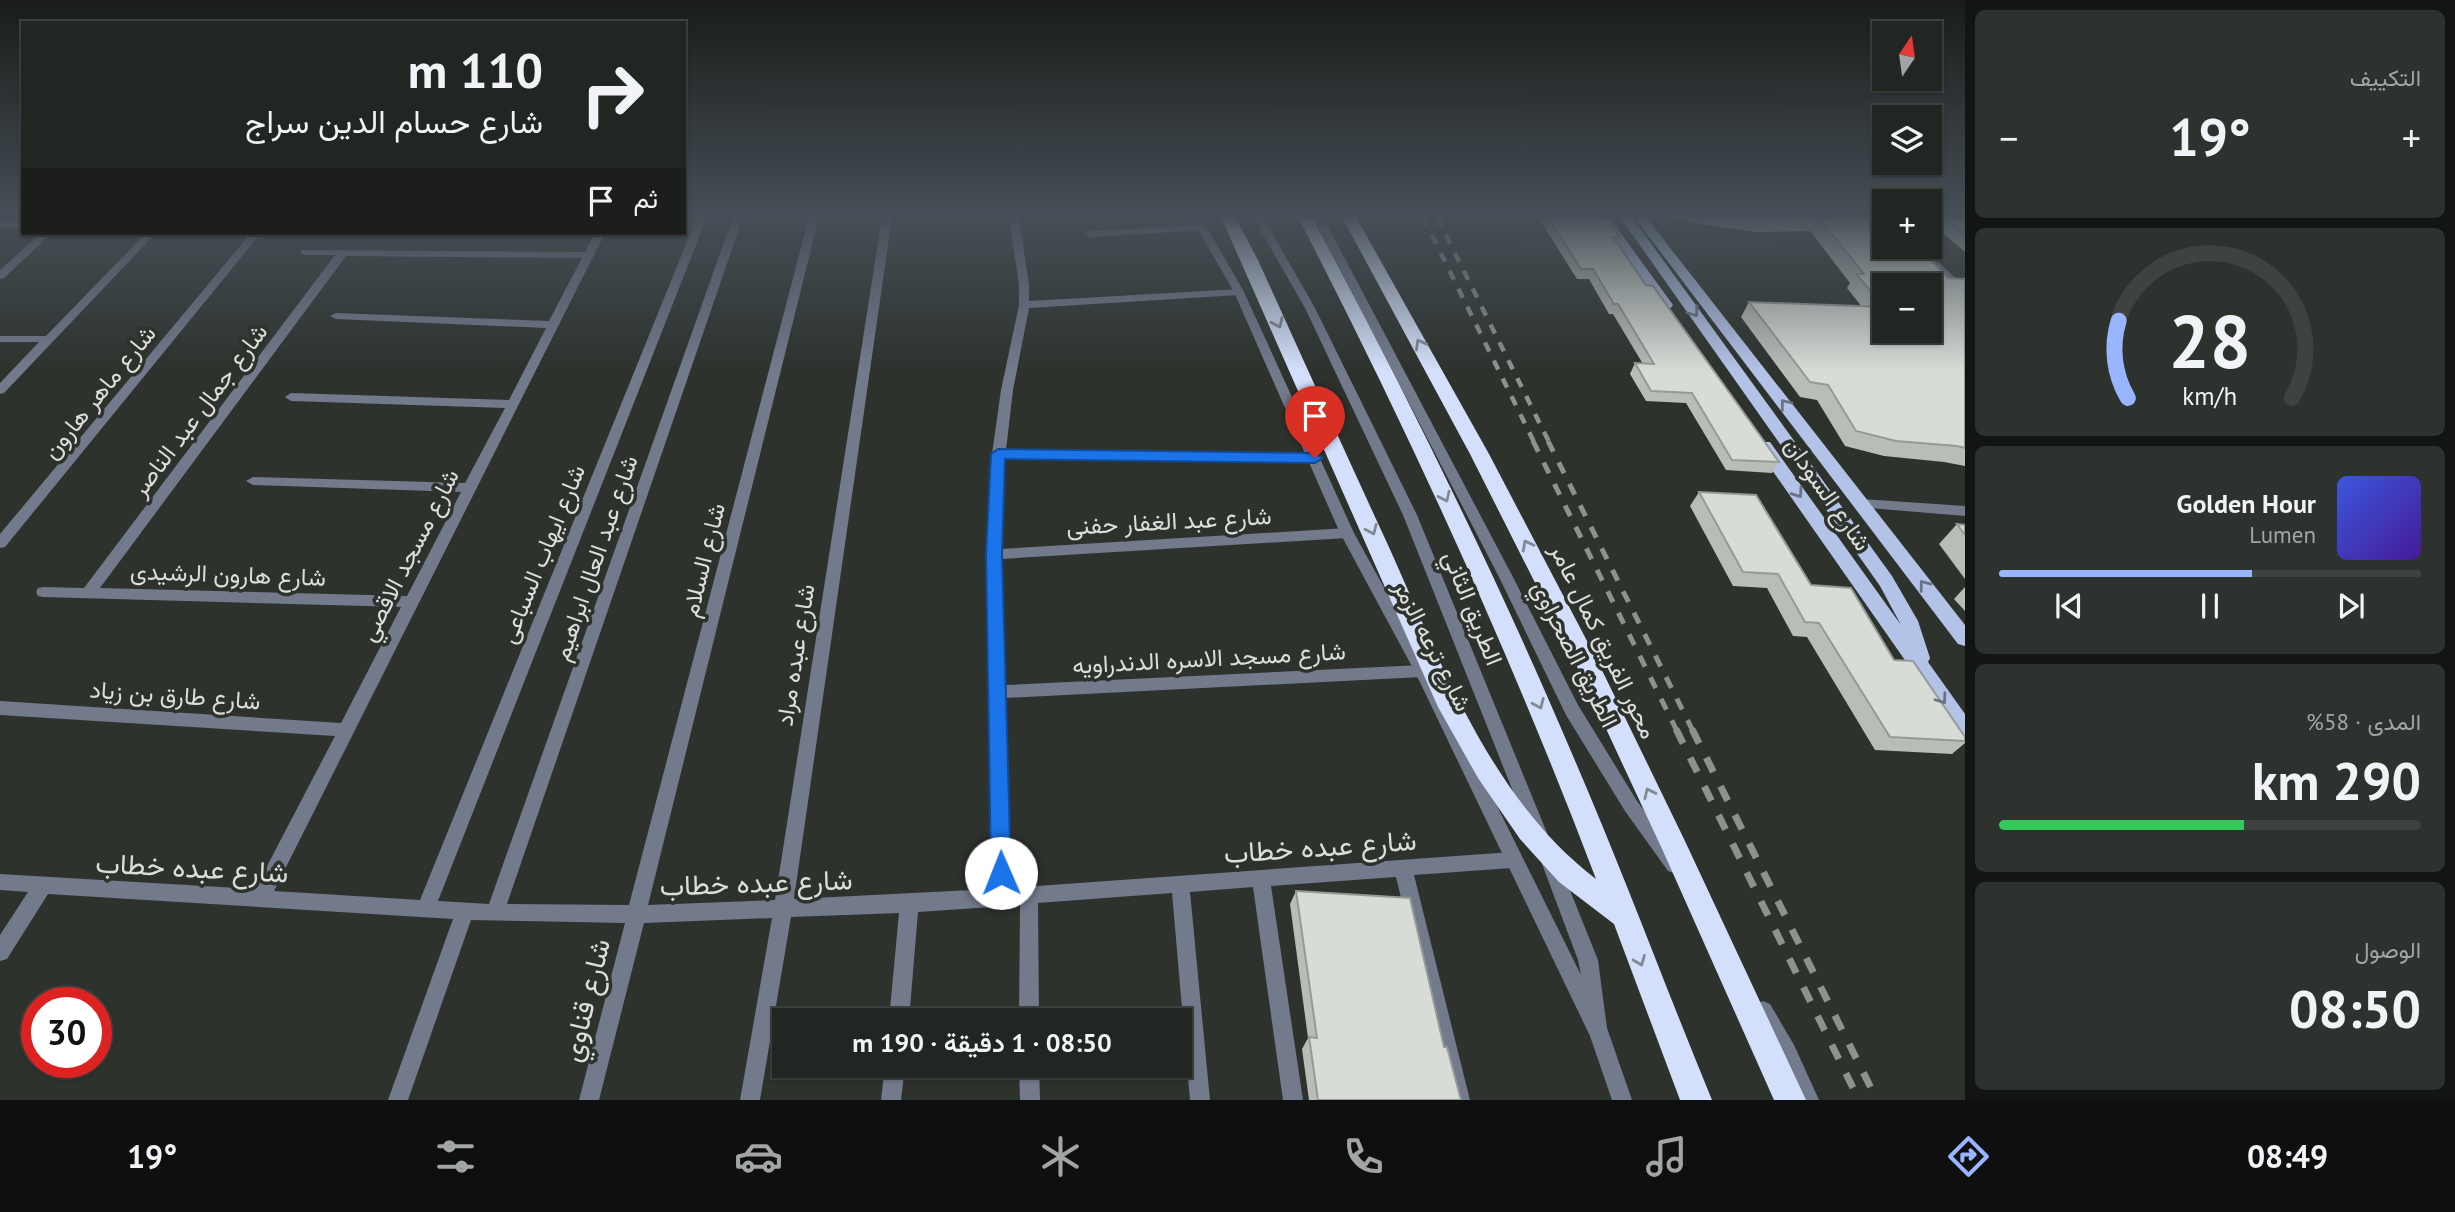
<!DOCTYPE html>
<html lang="ar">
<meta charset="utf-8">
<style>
:root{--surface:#222622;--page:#2e322f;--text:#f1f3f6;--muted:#a2a5a5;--line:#3f4340;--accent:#99b5fd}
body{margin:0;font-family:"PT Sans",Vazirmatn,sans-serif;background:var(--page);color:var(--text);direction:rtl;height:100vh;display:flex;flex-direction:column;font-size:26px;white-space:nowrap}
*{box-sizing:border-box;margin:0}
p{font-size:23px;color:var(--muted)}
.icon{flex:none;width:38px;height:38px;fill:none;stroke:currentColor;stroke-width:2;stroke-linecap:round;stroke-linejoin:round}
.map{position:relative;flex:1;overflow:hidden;direction:ltr}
.sheet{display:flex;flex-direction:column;gap:10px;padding:10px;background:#131513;width:490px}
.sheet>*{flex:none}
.banner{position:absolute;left:21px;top:21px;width:665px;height:214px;border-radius:0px;box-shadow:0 2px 5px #0004,0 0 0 2px var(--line);direction:rtl;background:#222622;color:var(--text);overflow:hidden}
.needle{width:46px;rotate:13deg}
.buttons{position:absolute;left:1872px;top:21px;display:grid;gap:14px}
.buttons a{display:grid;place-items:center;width:70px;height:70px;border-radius:0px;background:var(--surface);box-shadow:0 2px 5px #0004,0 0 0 2px var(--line);font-size:35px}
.speed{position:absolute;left:21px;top:987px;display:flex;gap:14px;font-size:35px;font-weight:700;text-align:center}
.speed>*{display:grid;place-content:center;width:91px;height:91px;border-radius:50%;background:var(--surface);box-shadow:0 2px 5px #0004,0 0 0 2px var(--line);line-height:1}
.speed .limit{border:10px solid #d22;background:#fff;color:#111}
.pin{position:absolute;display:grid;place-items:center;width:60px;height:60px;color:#fff;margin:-72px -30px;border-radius:50% 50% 50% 0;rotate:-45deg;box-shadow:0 0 7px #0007}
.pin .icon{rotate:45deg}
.me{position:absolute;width:77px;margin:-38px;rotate:359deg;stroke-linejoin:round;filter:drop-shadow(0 0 5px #0008)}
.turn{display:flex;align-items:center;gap:24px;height:147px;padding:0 28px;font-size:32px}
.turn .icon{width:91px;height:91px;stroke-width:2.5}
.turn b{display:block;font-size:49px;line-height:60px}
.then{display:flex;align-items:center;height:66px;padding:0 28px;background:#0003;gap:14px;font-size:26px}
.big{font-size:52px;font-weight:600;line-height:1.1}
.sheet .card{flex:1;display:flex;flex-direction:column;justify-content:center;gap:10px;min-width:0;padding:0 24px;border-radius:10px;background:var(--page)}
.sheet .dial{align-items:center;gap:0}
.dial svg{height:182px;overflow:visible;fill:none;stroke:var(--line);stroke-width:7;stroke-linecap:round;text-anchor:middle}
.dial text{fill:var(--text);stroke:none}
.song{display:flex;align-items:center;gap:21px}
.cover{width:84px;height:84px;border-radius:10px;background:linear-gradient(135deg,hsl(230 70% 55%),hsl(260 70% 35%))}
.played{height:7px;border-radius:4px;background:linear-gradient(90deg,var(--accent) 60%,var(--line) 60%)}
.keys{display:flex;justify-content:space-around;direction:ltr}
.heat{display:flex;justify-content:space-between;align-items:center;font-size:38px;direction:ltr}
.charge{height:10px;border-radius:5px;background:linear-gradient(90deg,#34c759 58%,var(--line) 0)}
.trip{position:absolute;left:772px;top:1008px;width:420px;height:70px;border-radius:0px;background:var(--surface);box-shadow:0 2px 5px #0004,0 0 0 2px var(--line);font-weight:600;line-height:70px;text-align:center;direction:rtl}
.tabs{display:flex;height:112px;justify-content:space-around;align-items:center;background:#0e0f0e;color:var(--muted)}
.tabs .icon{width:49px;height:49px}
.tabs .selected{color:var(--accent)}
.tabs b{font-size:32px;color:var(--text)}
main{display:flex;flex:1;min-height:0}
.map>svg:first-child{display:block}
</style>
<main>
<section class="sheet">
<div class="card"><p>التكييف</p>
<div class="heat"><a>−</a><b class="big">19°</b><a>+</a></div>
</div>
<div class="card dial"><svg viewBox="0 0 100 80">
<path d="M14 69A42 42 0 1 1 86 69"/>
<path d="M14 69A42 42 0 0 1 10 35" stroke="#99b5fd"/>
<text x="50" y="56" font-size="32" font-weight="700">28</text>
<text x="50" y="72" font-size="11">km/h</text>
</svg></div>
<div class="card">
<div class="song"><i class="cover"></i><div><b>Golden Hour</b><p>Lumen</p></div></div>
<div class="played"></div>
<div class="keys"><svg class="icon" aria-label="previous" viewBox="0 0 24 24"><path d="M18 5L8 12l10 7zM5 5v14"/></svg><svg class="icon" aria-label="pause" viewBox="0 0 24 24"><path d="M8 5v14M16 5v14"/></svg><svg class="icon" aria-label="next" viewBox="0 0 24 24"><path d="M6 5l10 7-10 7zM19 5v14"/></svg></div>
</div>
<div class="card"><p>المدى · 58%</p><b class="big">290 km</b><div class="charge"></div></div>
<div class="card"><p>الوصول</p><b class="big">08:50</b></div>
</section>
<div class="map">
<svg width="1965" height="1100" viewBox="0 0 1965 1100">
<rect width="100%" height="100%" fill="#2d322d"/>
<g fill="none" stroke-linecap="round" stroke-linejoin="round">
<g fill="#727a8c" fill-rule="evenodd">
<polygon points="1313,217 1323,217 1514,579 1578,705 1637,801 1680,859 1683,865 1680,871 1674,873 1668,871 1625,811 1566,715 1500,579"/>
<polygon points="1763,1001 1770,1004 1794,1045 1819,1100 1798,1100 1780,1059 1753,1011 1756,1004"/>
</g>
<g fill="#727a8c" fill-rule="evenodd">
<path d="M 697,217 L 707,217 L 438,901 L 489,904 L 733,217 L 743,217 L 507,904 L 629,905 L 809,217 L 819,217 L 648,905 L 775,900 L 882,217 L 892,217 L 794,899 L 992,889 L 987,554 L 992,454 L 1001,390 L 1019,305 L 1019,285 L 1009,217 L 1019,217 L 1029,285 L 1029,301 L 1239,289 L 1244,292 L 1239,295 L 1029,308 L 1013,390 L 1006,450 L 1315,454 L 1321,458 L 1315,462 L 1005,458 L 1001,549 L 1347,528 L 1354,533 L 1347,538 L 1001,559 L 1005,685 L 1422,665 L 1427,667 L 1430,671 L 1427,675 L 1422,677 L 1005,698 L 1010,888 L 1512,852 L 1518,854 L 1521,860 L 1518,866 L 1512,868 L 1414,875 L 1470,1100 L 1450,1100 L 1396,877 L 1271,886 L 1303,1100 L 1283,1100 L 1253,887 L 1190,892 L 1210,1100 L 1190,1100 L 1172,893 L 1038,903 L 1039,1020 L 1019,1020 L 1020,905 L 918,912 L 909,1020 L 889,1020 L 899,913 L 791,917 L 760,1100 L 740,1100 L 772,918 L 644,923 L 599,1100 L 579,1100 L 625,923 L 471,920 L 408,1100 L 388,1100 L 453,919 L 48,894 L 7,959 L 0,961 L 0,935 L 28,892 L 0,890 L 0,874 L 255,889 L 335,736 L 0,715 L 0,701 L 341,723 L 401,607 L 43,597 L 38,596 L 36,592 L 38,588 L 43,587 L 84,588 L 335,255 L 305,255 L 301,254 L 301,250 L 585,252 L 595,233 L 605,233 L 274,891 L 420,900 ZM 346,256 L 582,258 L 549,321 L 336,313 L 330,316 L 336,319 L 546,328 L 509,400 L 291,393 L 285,397 L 291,401 L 505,408 L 465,483 L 253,477 L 246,481 L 253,485 L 461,492 L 407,596 L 100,588 Z"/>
<rect x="0" y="221" width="23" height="6"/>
<polygon points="1202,225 1206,226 1206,230 1090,237 1085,234 1090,231"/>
<polygon points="41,233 52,233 4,278 0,279 0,270"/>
<polygon points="146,233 156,233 4,393 0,394 0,383 39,342 0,342 0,336 46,336"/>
<polygon points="251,233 261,233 5,547 0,548 0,534"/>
<polygon points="1911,247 1922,247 1965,287 1965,296 1961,295"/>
<polygon points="1862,499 1965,506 1965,516 1857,507 1855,504"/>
<polygon points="885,1066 905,1066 901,1100 881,1100"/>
<polygon points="1019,1066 1039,1066 1040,1100 1020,1100"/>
</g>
<g fill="#727a8c" fill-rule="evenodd">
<polygon points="1191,217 1201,217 1244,292 1354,533 1430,671 1581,975 1578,960 1542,864 1545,858 1551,856 1557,858 1598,960 1607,1028 1632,1100 1612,1100 1590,1036 1415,672 1340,533 1234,292"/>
<polygon points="1253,217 1263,217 1315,308 1417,515 1547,833 1544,839 1538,841 1532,839 1403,515 1305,308"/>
</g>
<g fill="#b3c3e8" fill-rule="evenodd">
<polygon points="1597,217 1609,217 1673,305 1671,308 1661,308"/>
<polygon points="1620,217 1632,217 1892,576 1918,621 1930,658 1928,662 1965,714 1965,738 1958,736 1758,450 1756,446 1758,442 1770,442 1901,625 1880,586"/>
<polygon points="1634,217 1646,217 1965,625 1965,646 1958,644"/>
</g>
<g fill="#d4e0fb" fill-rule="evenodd">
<path d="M 1221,217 L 1235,217 L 1258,260 C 1301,355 1344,450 1388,545 C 1441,662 1490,798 1596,879 C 1510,652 1409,432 1298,217 L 1312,217 C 1406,393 1495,572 1573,756 C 1622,869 1665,986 1712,1100 L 1680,1100 L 1614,924 L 1559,882 L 1520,839 L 1478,778 L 1438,707 Z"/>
<polygon points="1342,217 1356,217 1489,454 1597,660 1684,839 1806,1100 1774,1100 1663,851 1574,660 1470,454"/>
</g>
<g stroke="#8e918d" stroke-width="4.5" stroke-dasharray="10 10" stroke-linecap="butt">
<polyline points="1423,217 1534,442"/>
<polyline points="1437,217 1549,442"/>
</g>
<g stroke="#8e918d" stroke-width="5" stroke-dasharray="12 12" stroke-linecap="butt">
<polyline points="1533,441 1677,731"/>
<polyline points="1548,441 1693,731"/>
</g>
<g stroke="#8e918d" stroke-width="7" stroke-dasharray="16 16" stroke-linecap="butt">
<polyline points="1676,729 1859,1100"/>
<polyline points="1692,729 1877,1100"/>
</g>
</g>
<g fill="#b9bdb8">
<polygon points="1538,217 1606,217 1619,237 1617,243 1646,285 1779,462 1772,473 1726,470 1686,403 1646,401 1630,374 1635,363 1643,364 1613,314 1609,314 1589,279 1577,279"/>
<polygon points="1670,217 1885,217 1948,278 1965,279 1965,466 1944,462 1884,456 1845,446 1817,400 1800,397 1741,317 1749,302 1862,307 1847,288 1850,283 1810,231 1756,232 1695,223"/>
<polygon points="1930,217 1965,217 1965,252 1930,222"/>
<polygon points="1699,492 1811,585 1894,660 1965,737 1965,743 1952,754 1875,750 1807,637 1793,636 1767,588 1733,586 1690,506"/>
<polygon points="1957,524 1965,525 1965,579 1939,544"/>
<polygon points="1965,587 1965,611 1954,599"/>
<polygon points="1296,891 1444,1047 1461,1100 1309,1100 1302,1049 1308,1038 1290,904"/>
</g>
<g fill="#d7dcd6" stroke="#969a96" stroke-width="2">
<polygon points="1548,217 1606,217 1619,237 1613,237 1646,285 1653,286 1779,462 1732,460 1692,393 1651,391 1635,363 1654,364 1618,304 1614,304 1593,269 1581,269"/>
<polygon points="1756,217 1885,217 1885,247 1919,247 1948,278 1965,279 1965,448 1957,446 1896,441 1856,431 1828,385 1810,382 1749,302 1885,307 1885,331 1930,331 1930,285 1885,285 1885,307 1856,274 1864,274 1818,217 1764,218"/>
<polygon points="1944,217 1965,217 1965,235"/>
<polygon points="1699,492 1756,495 1811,585 1851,588 1894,660 1913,661 1965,737 1965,741 1890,737 1819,623 1805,622 1778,574 1743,572"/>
<polygon points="1957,524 1965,525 1965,535"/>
<polygon points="1296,891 1410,898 1444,1047 1447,1047 1461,1100 1318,1100 1309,1037 1317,1038"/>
</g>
<defs><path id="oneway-chevron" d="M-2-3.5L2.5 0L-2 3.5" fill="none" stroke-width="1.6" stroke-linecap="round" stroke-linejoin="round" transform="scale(1.75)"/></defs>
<g stroke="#697381">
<use href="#oneway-chevron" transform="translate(1694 312) rotate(54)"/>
<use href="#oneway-chevron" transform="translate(1785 404) rotate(-128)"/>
<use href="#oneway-chevron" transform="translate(1798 493) rotate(55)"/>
<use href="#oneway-chevron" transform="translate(1924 585) rotate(-127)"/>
<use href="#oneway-chevron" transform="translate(1942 699) rotate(54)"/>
</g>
<g stroke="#808994">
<use href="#oneway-chevron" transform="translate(1278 323) rotate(66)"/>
<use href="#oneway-chevron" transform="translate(1420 344) rotate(-119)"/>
<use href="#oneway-chevron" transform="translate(1445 497) rotate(65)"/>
<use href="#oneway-chevron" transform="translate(1372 530) rotate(66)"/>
<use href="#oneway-chevron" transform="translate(1527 545) rotate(-118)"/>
<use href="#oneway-chevron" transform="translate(1539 704) rotate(67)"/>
<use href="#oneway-chevron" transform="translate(1649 793) rotate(-115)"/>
<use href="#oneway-chevron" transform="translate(1640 961) rotate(68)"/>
</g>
<linearGradient id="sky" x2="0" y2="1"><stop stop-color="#191c19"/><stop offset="0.58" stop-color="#464f57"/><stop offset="1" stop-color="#464f57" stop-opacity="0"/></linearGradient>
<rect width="1965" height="371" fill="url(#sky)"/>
<polygon fill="#1a73e8" stroke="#114b97" stroke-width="2" points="998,449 1315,453 1323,458 1315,463 1005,459 1002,554 1011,873 1008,879 1001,882 994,879 991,873 986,554 991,454"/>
<g text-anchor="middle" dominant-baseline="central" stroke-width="7" stroke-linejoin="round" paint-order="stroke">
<g font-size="24" fill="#dcdedb" stroke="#2d322d">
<text transform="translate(99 392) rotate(-51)">شارع ماهر هارون</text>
<text transform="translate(199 410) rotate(-53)">شارع جمال عبد الناصر</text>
<text transform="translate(1828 494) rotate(55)">شارع السودان</text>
<text transform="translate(1169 521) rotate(-3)">شارع عبد الغفار حفنى</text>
<text transform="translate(542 554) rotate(-68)">شارع ايهاب السباعى</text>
<text transform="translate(409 555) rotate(-63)">شارع مسجد الاقصي</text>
<text transform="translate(595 558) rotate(-71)">شارع عبد العال ابراهيم</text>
<text transform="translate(703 560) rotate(-76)">شارع السلام</text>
<text transform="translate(228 574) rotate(2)">شارع هارون الرشيدى</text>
<text transform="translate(1473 608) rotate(68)">الطريق الثاني</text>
<text transform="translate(1604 641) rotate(64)">محور الفريق كمال عامر</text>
<text transform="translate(1433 646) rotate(63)">شارع ترعه الزمر</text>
<text transform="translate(1575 654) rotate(63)">الطريق الصحراوي</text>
<text transform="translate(795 655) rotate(-81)">شارع عبده مراد</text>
<text transform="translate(1209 658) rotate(-3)">شارع مسجد الاسره الدندراويه</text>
<text transform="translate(175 695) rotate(4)">شارع طارق بن زياد</text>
</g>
<g font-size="28" fill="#dcdedb" stroke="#2d322d">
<text transform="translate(1320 846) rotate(-4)">شارع عبده خطاب</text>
<text transform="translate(192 867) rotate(3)">شارع عبده خطاب</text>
<text transform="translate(756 882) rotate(-2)">شارع عبده خطاب</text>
<text transform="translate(585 1000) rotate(-76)">شارع قناوي</text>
</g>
</g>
</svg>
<div class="buttons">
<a><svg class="needle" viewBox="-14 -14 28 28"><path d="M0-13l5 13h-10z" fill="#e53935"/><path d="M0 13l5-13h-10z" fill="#a2a5a5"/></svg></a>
<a><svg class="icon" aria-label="layers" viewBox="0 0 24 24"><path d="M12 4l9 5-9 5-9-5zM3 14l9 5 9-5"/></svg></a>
<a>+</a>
<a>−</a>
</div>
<div class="speed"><div class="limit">30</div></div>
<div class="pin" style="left:1315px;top:458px;background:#d93025"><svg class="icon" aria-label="arrive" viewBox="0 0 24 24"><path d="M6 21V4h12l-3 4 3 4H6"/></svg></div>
<svg class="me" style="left:1001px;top:873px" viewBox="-20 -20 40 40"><circle r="19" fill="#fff"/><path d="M0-13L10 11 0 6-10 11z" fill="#1a73e8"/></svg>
<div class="trip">08:50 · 1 دقيقة · 190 m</div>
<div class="banner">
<div class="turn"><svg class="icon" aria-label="right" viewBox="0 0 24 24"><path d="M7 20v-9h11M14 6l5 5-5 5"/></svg><div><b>110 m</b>شارع حسام الدين سراج</div></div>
<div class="then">ثم<svg class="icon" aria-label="arrive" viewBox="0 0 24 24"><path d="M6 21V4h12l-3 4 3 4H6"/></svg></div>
</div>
</div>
</main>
<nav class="tabs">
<b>08:49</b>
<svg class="icon selected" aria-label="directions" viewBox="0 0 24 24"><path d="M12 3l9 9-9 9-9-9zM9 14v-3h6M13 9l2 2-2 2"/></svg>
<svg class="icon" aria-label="music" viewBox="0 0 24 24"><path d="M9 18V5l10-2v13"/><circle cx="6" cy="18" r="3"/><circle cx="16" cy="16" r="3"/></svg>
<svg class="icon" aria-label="phone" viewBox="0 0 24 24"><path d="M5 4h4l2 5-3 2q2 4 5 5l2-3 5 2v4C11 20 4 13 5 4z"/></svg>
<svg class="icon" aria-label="climate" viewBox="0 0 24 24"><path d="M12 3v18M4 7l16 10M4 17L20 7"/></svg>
<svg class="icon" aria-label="car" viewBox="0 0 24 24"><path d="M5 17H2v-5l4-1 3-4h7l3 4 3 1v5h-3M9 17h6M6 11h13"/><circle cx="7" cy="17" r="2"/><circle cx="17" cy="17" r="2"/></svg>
<svg class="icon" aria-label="filters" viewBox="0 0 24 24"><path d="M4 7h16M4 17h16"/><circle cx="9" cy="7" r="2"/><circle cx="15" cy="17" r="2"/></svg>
<b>19°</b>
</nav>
